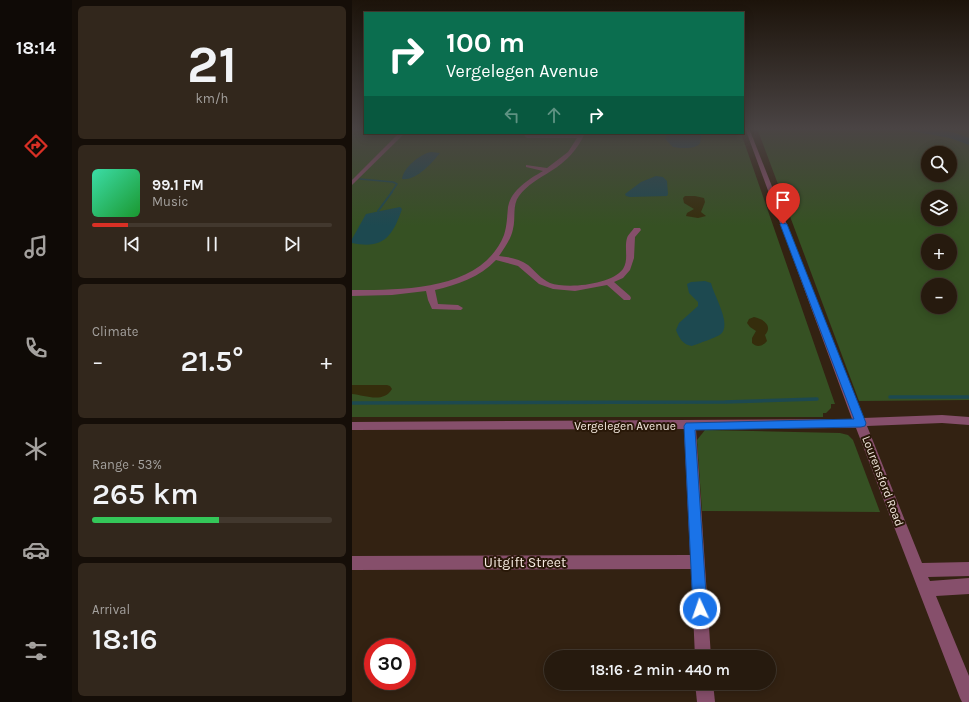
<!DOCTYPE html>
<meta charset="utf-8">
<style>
:root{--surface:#261a0e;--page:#32271c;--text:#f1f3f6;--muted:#a4a19e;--line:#42382e;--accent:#d93025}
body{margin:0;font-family:Karla,sans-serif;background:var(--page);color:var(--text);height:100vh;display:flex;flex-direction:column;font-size:15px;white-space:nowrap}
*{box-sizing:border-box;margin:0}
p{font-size:13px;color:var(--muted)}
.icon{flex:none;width:22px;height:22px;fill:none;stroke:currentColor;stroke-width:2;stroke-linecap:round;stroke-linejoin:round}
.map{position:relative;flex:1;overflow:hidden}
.sheet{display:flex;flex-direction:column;gap:6px;padding:6px;background:#150e08;width:280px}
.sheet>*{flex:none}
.guide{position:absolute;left:12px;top:12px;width:380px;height:122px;border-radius:0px;box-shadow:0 2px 10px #0003,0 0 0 1px var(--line);background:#0b6e4f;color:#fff;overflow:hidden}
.controls{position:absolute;left:569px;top:146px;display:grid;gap:8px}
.controls a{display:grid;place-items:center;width:36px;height:36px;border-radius:50%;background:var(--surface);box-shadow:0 2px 10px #0003,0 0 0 1px var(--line);font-size:20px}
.speed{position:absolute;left:12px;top:638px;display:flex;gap:8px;font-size:20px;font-weight:700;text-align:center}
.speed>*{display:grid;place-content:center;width:52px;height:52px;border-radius:50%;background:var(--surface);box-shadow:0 2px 10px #0003,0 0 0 1px var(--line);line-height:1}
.speed .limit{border:6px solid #d22;background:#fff;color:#111}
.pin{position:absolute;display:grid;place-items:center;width:34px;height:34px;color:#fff;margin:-41px -17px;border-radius:50% 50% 50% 0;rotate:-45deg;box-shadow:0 0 4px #0007}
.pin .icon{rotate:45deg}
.me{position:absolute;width:44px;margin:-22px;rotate:357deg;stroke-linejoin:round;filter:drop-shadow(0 0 3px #0008)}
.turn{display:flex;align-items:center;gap:14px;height:84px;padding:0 16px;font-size:18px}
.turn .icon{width:52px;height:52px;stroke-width:2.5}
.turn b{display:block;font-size:28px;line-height:34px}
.lanes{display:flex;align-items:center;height:38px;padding:0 16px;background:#0003;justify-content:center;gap:20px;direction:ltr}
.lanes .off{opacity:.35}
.big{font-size:30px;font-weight:600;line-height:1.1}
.sheet .tile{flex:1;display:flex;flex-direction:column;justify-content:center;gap:6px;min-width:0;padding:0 14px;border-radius:6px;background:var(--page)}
.sheet .dial{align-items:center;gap:0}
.dial b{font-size:52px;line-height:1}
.song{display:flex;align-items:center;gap:12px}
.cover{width:48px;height:48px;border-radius:6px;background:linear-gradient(135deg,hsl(160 70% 55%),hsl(130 70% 35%))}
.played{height:4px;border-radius:2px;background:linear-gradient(90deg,var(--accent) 15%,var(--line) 15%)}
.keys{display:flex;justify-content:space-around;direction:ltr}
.heat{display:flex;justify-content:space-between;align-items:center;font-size:22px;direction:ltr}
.charge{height:6px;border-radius:3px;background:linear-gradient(90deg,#34c759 53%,var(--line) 0)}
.trip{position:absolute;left:192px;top:650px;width:232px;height:40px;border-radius:20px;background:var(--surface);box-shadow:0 2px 10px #0003,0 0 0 1px var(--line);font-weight:600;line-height:40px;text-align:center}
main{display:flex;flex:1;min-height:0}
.menu{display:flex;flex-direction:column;width:72px;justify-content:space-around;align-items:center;background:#0f0a06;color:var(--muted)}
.menu .icon{width:28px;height:28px}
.menu .selected{color:var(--accent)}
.menu b{font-size:18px;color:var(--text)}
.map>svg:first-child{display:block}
</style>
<main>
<nav class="menu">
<b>18:14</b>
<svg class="icon selected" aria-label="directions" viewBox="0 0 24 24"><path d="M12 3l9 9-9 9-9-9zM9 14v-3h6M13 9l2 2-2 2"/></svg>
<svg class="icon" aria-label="music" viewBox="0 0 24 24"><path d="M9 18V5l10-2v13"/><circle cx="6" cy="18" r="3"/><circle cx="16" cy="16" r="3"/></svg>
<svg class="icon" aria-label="phone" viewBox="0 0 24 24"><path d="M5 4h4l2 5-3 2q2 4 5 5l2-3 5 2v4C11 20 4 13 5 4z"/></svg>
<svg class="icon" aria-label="climate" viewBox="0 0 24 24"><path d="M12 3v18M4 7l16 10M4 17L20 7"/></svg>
<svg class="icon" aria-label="car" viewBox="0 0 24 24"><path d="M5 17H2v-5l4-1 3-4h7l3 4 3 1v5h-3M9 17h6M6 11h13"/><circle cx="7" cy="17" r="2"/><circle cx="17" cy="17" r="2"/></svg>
<svg class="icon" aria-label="filters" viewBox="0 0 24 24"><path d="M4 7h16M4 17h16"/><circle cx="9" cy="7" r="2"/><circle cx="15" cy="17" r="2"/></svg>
</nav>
<section class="sheet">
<div class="tile dial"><b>21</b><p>km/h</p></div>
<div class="tile">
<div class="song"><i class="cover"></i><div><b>99.1 FM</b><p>Music</p></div></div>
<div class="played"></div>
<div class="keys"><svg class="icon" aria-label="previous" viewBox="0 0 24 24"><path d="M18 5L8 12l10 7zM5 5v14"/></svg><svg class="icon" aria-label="pause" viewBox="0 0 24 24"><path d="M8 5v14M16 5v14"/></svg><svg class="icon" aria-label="next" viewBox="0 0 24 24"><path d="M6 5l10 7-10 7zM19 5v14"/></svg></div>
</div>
<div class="tile"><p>Climate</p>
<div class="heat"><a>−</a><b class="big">21.5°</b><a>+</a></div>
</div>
<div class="tile"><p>Range · 53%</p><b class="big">265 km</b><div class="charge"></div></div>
<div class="tile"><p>Arrival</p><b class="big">18:16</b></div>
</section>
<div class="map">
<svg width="617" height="702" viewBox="0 0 617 702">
<rect width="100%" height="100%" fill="#332212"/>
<g fill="#365123" fill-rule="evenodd">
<polygon points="0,128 13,128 13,133 389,133 483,404 479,404 479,408 474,413 471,413 471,417 0,417"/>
<path d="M 405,128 L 617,129 L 617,400 L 507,401 ZM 576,153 L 598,153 L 598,175 L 576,175 ZM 576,197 L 598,197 L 598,219 L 576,219 ZM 576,241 L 598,241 L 598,263 L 576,263 ZM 576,285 L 598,285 L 598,307 L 576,307 Z"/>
<polygon points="353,430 488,433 496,435 501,440 528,512 350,511 345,440"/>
</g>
<g fill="#352d0c">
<polygon points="333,196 343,196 352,198 353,202 349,212 354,216 346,218 334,216 335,213 342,209 332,203 331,198"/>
<path d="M 402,317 C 412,319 421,326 413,335 L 415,341 C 411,346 405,348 400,343 L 400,338 L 404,331 L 398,327 L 395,323 L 397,319 Z"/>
<path d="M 0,385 L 35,385 L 38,386 L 40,389 C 31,404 13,395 0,394 Z"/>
</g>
<g fill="#1d4950">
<path d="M 316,133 L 349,133 C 349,136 349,141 348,143 C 344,150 327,148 321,147 L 313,139 Z"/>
<path d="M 79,152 L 88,153 C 80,163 64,181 50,179 C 51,168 68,154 79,152 Z"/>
<polygon points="304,176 311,177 315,181 316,194 315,196 278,197 274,196 273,194 289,182"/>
<path d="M 48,207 L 50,209 C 41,235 32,250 0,243 L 0,239 L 14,214 Z"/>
<path d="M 353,281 L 359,283 C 362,296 380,324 369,334 C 366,337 345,344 340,346 C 331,345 327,338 324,330 L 327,323 L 346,306 L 346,302 L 337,293 L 335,284 L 339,282 Z"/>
</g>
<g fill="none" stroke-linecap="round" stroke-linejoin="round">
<polyline stroke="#1d4950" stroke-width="1.5" points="8,179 41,182 45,184 39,193"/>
<polyline stroke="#1d4950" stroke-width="2" points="26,211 40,192"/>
<g stroke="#1d4950" stroke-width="3.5">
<polyline points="538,397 617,397"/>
<polyline points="0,403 373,402 465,399"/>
</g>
<path fill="#1d4950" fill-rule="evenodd" d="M 554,128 C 576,126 597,130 617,138 L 617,145 L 598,138 L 559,131 Z"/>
<g fill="#864f6b" fill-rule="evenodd">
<polygon points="393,128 397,128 511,418 590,415 617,417 617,425 590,423 515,426 570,563 617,562 617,576 576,577 578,581 617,578 617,594 584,596 617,676 617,702 610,702 608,698 504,428 344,429 359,657 343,657 339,569 0,570 0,556 338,555 332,429 0,430 0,422 500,419"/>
<polygon points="47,133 53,133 0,185 0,180"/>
<path d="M 227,133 L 233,133 C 226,149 214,162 199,171 C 188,178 175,185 167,196 C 160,205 164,218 161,229 C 159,239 153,247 147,256 C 157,257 168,259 176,265 C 183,271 189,279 198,283 C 215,289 259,285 271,269 C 277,260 272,248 275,238 C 276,235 280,231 282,228 L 288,228 L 289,230 L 283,237 L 282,258 L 278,270 L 271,278 L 262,282 L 278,296 L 279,298 L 278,300 L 272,300 L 255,285 L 223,291 L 201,289 L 187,284 L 166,266 L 144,260 C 128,277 105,285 83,290 L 86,304 L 106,305 L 111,308 L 109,310 L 80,309 L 76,300 L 74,291 L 40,295 L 0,296 L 0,290 C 50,290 130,291 152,235 C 155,226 155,217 156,207 C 159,190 177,179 191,171 L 174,167 L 174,165 L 195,168 L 216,152 L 225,138 L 175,138 L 172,136 L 173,135 L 227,134 Z"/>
<polygon points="343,683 361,683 363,702 345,702"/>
</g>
</g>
<linearGradient id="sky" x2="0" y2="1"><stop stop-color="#1c130a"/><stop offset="0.57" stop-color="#4a4444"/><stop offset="1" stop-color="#4a4444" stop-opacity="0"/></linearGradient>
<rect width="617" height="226" fill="url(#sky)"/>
<polygon fill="#1a73e8" stroke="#114b97" points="429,223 435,224 514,423 513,426 509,427 343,430 355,609 353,614 348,617 343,614 341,609 332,426 334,423 502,419 428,224"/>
<g text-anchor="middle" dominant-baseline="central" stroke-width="4" stroke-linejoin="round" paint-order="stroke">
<g font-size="12" fill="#f5eae0" stroke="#291808">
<text x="273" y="426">Vergelegen Avenue</text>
<text transform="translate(531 481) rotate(69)">Lourensford Road</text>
</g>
<g font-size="14" fill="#f5eae0" stroke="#291808">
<text x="173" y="562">Uitgift Street</text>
</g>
</g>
</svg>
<div class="controls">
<a><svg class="icon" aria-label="search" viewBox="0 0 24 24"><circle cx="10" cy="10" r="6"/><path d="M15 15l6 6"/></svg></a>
<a><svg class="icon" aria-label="layers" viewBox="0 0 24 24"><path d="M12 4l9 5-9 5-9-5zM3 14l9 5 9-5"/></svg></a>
<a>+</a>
<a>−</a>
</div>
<div class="speed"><div class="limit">30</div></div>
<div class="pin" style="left:431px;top:224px;background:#d93025"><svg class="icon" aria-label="arrive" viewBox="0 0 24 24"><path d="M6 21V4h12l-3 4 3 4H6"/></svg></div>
<svg class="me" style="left:348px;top:609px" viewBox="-20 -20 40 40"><circle r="17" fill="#1a73e8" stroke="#fff" stroke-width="3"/><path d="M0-11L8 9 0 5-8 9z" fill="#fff"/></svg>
<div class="trip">18:16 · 2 min · 440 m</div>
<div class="guide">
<div class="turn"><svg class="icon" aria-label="right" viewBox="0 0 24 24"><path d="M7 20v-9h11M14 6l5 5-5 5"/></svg><div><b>100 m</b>Vergelegen Avenue</div></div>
<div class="lanes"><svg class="icon off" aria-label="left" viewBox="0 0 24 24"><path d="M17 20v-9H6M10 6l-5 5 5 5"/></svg><svg class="icon off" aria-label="ahead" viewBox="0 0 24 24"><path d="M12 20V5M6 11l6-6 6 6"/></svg><svg class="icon" aria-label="right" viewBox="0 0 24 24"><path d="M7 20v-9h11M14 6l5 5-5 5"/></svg></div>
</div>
</div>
</main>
